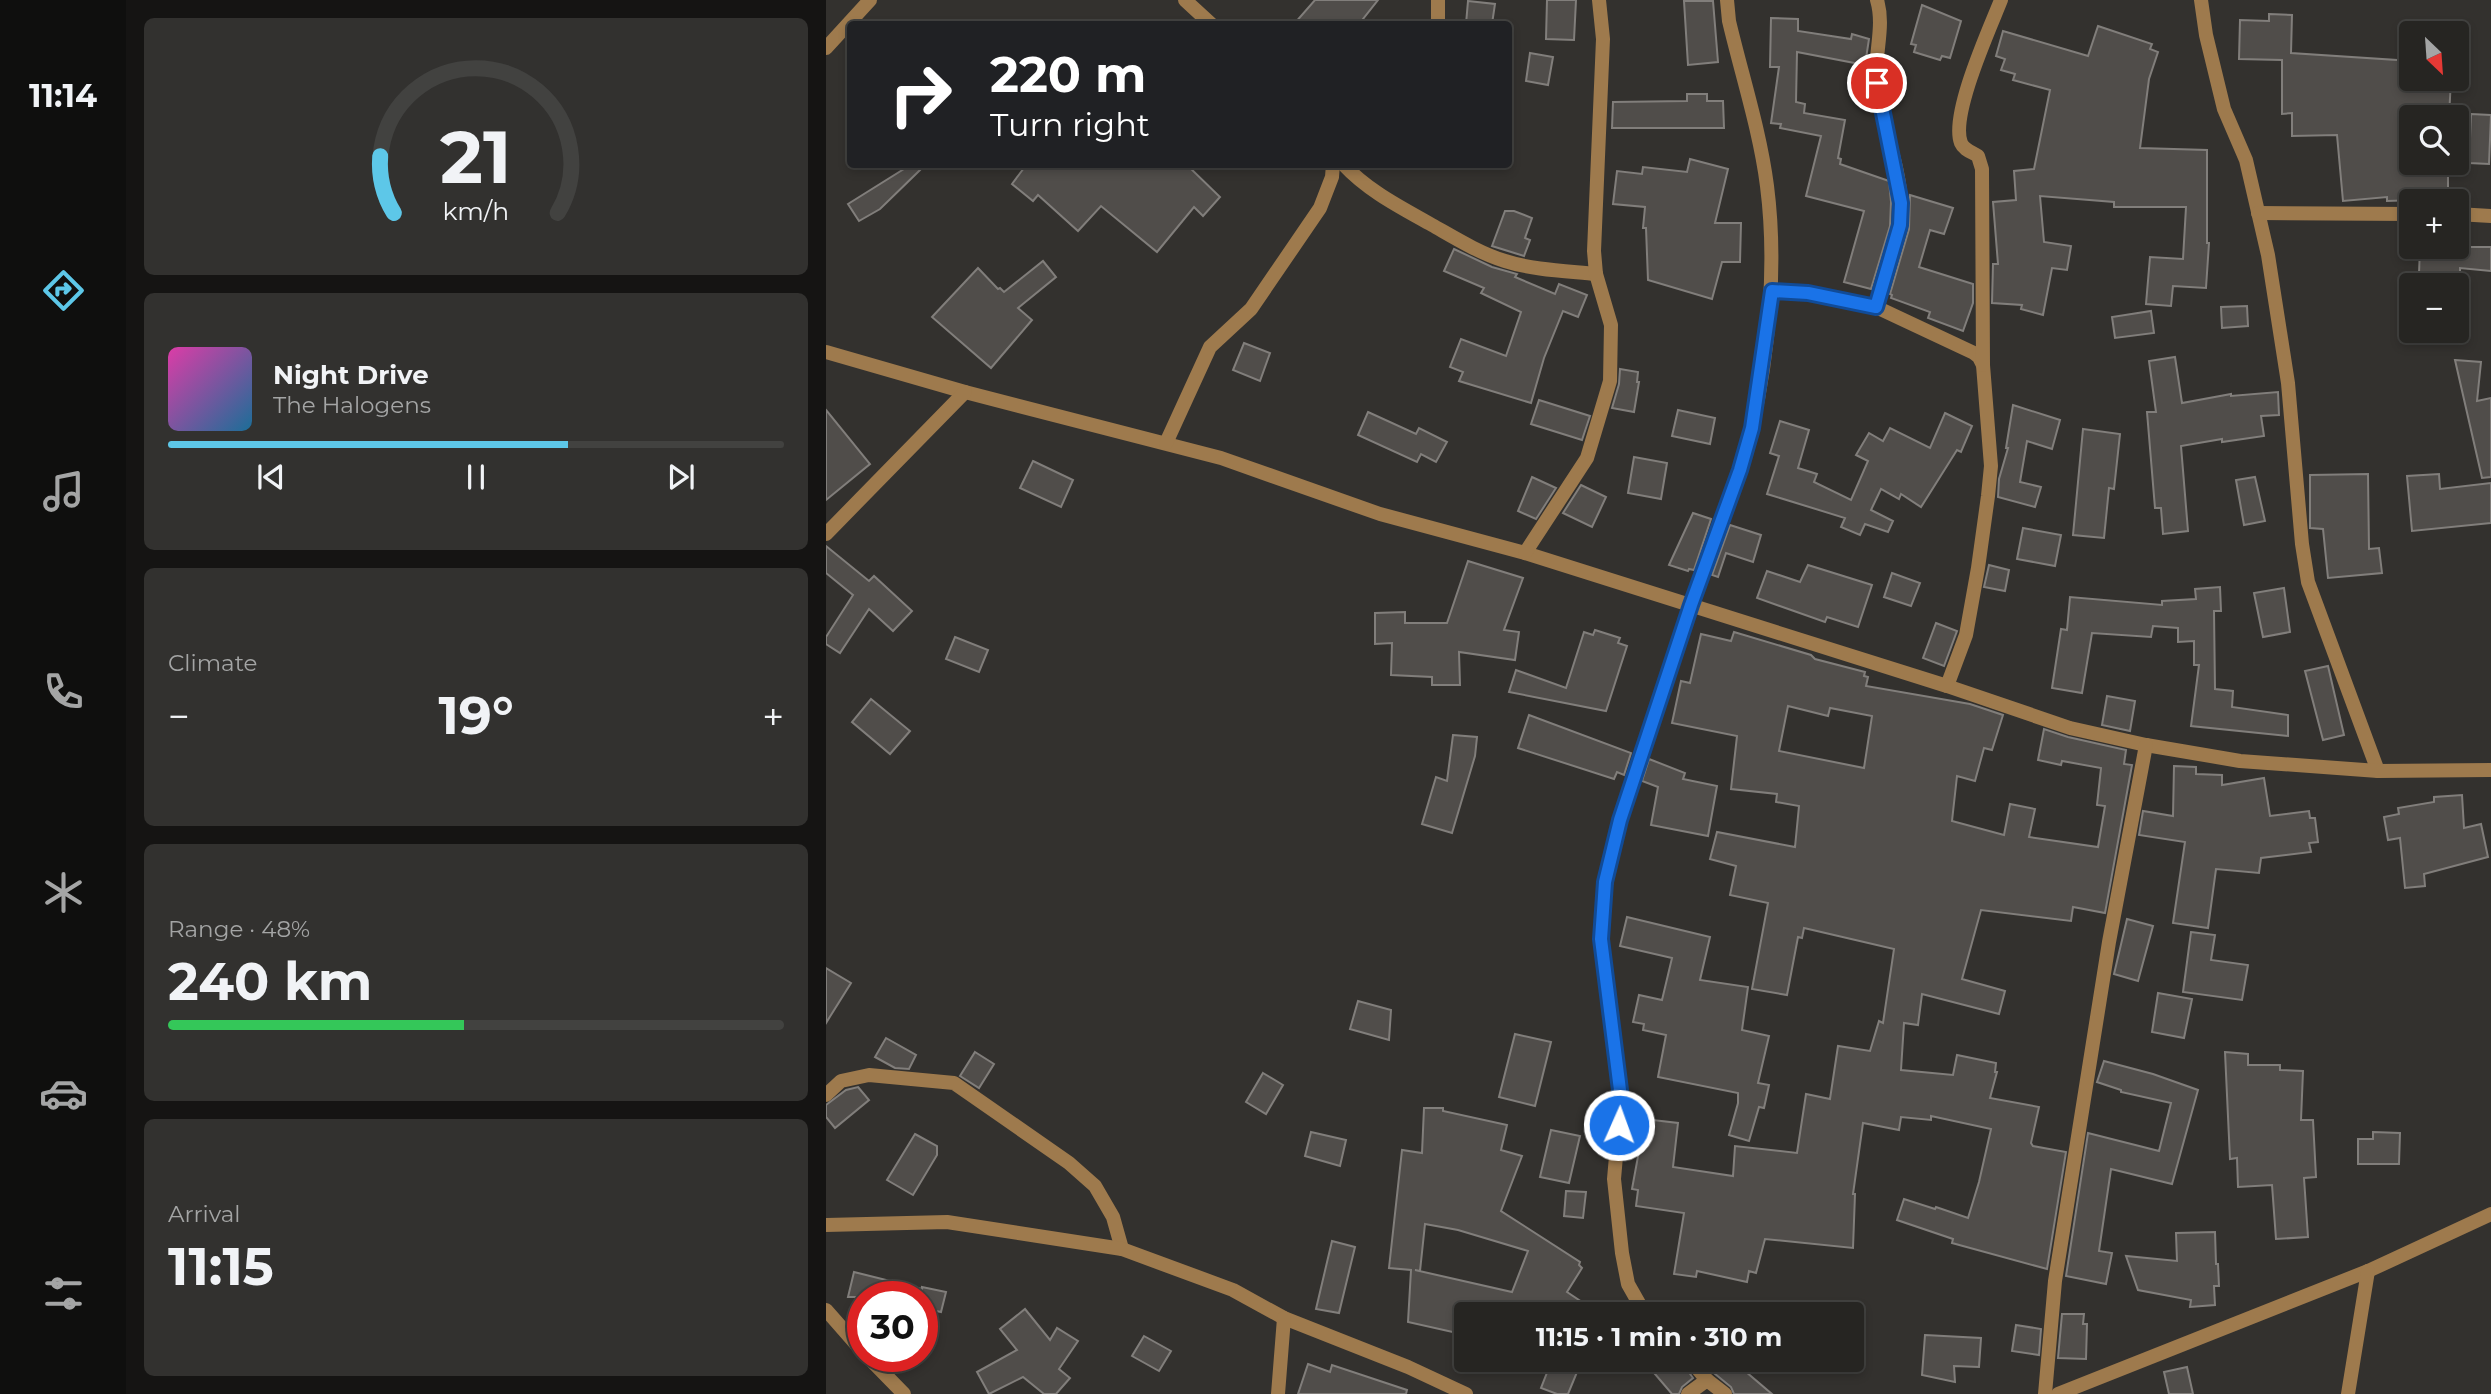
<!DOCTYPE html>
<meta charset="utf-8">
<style>
:root{--surface:#262522;--page:#32312f;--text:#f1f3f6;--muted:#a4a5a5;--line:#424240;--accent:#5dc7e8}
body{margin:0;font-family:Montserrat,sans-serif;background:var(--page);color:var(--text);height:100vh;display:flex;flex-direction:column;font-size:26px;white-space:nowrap}
*{box-sizing:border-box;margin:0}
p{font-size:23px;color:var(--muted)}
.icon{flex:none;width:38px;height:38px;fill:none;stroke:currentColor;stroke-width:2;stroke-linecap:round;stroke-linejoin:round}
.map{position:relative;flex:1;overflow:hidden}
.sheet{display:flex;flex-direction:column;gap:18px;padding:18px;background:#151413;width:700px}
.sheet>*{flex:none}
.banner{position:absolute;left:21px;top:21px;width:665px;height:147px;border-radius:7px;box-shadow:0 4px 10px #0003,0 0 0 2px var(--line);background:#202124;color:#fff;overflow:hidden}
.needle{width:46px;rotate:155deg}
.fabs{position:absolute;left:1573px;top:21px;display:grid;gap:14px}
.fabs a{display:grid;place-items:center;width:70px;height:70px;border-radius:7px;background:var(--surface);box-shadow:0 4px 10px #0003,0 0 0 2px var(--line);font-size:35px}
.speed{position:absolute;left:21px;top:1281px;display:flex;gap:14px;font-size:35px;font-weight:700;text-align:center}
.speed>*{display:grid;place-content:center;width:91px;height:91px;border-radius:50%;background:var(--surface);box-shadow:0 4px 10px #0003,0 0 0 2px var(--line);line-height:1}
.speed .limit{border:10px solid #d22;background:#fff;color:#111}
.pin{position:absolute;display:grid;place-items:center;width:60px;height:60px;color:#fff;margin:-30px;border:4px solid #fff;border-radius:50%;box-shadow:0 2px 7px #0007}
.me{position:absolute;width:77px;margin:-38px;rotate:2deg;stroke-linejoin:round;filter:drop-shadow(0 0 5px #0008)}
.turn{display:flex;align-items:center;gap:24px;height:147px;padding:0 28px;font-size:32px}
.turn .icon{width:91px;height:91px;stroke-width:2.5}
.turn b{display:block;font-size:49px;line-height:60px}
.big{font-size:52px;font-weight:700;line-height:1.1}
.sheet .tile{flex:1;display:flex;flex-direction:column;justify-content:center;gap:10px;min-width:0;padding:0 24px;border-radius:10px;background:var(--page)}
.sheet .dial{align-items:center;gap:0}
.dial svg{height:182px;overflow:visible;fill:none;stroke:var(--line);stroke-width:7;stroke-linecap:round;text-anchor:middle}
.dial text{fill:var(--text);stroke:none}
.song{display:flex;align-items:center;gap:21px}
.cover{width:84px;height:84px;border-radius:10px;background:linear-gradient(135deg,hsl(320 70% 55%),hsl(200 70% 35%))}
.played{height:7px;border-radius:4px;background:linear-gradient(90deg,var(--accent) 65%,var(--line) 65%)}
.keys{display:flex;justify-content:space-around;direction:ltr}
.heat{display:flex;justify-content:space-between;align-items:center;font-size:38px;direction:ltr}
.charge{height:10px;border-radius:5px;background:linear-gradient(90deg,#34c759 48%,var(--line) 0)}
.trip{position:absolute;left:628px;top:1302px;width:410px;height:70px;border-radius:7px;background:var(--surface);box-shadow:0 4px 10px #0003,0 0 0 2px var(--line);font-weight:700;line-height:70px;text-align:center}
main{display:flex;flex:1;min-height:0}
.tabs{display:flex;flex-direction:column;width:126px;justify-content:space-around;align-items:center;background:#0f0f0e;color:var(--muted)}
.tabs .icon{width:49px;height:49px}
.tabs .active{color:var(--accent)}
.tabs b{font-size:32px;color:var(--text)}
.map>svg:first-child{display:block}
</style>
<main>
<nav class="tabs">
<b>11:14</b>
<svg class="icon active" aria-label="directions" viewBox="0 0 24 24"><path d="M12 3l9 9-9 9-9-9zM9 14v-3h6M13 9l2 2-2 2"/></svg>
<svg class="icon" aria-label="music" viewBox="0 0 24 24"><path d="M9 18V5l10-2v13"/><circle cx="6" cy="18" r="3"/><circle cx="16" cy="16" r="3"/></svg>
<svg class="icon" aria-label="phone" viewBox="0 0 24 24"><path d="M5 4h4l2 5-3 2q2 4 5 5l2-3 5 2v4C11 20 4 13 5 4z"/></svg>
<svg class="icon" aria-label="climate" viewBox="0 0 24 24"><path d="M12 3v18M4 7l16 10M4 17L20 7"/></svg>
<svg class="icon" aria-label="car" viewBox="0 0 24 24"><path d="M5 17H2v-5l4-1 3-4h7l3 4 3 1v5h-3M9 17h6M6 11h13"/><circle cx="7" cy="17" r="2"/><circle cx="17" cy="17" r="2"/></svg>
<svg class="icon" aria-label="filters" viewBox="0 0 24 24"><path d="M4 7h16M4 17h16"/><circle cx="9" cy="7" r="2"/><circle cx="15" cy="17" r="2"/></svg>
</nav>
<section class="sheet">
<div class="tile dial"><svg viewBox="0 0 100 80">
<path d="M14 69A42 42 0 1 1 86 69"/>
<path d="M14 69A42 42 0 0 1 8 44" stroke="#5dc7e8"/>
<text x="50" y="56" font-size="32" font-weight="700">21</text>
<text x="50" y="72" font-size="11">km/h</text>
</svg></div>
<div class="tile">
<div class="song"><i class="cover"></i><div><b>Night Drive</b><p>The Halogens</p></div></div>
<div class="played"></div>
<div class="keys"><svg class="icon" aria-label="previous" viewBox="0 0 24 24"><path d="M18 5L8 12l10 7zM5 5v14"/></svg><svg class="icon" aria-label="pause" viewBox="0 0 24 24"><path d="M8 5v14M16 5v14"/></svg><svg class="icon" aria-label="next" viewBox="0 0 24 24"><path d="M6 5l10 7-10 7zM19 5v14"/></svg></div>
</div>
<div class="tile"><p>Climate</p>
<div class="heat"><a>−</a><b class="big">19°</b><a>+</a></div>
</div>
<div class="tile"><p>Range · 48%</p><b class="big">240 km</b><div class="charge"></div></div>
<div class="tile"><p>Arrival</p><b class="big">11:15</b></div>
</section>
<div class="map">
<svg width="1665" height="1394" viewBox="0 0 1665 1394">
<rect width="100%" height="100%" fill="#33312e"/>
<g fill="#504d4a" stroke="#817e7b" stroke-width="2" fill-rule="evenodd">
<polygon points="489,0 552,0 533,24 468,24"/>
<polygon points="721,0 750,0 748,40 720,39"/>
<polygon points="642,1 669,4 666,24 640,24"/>
<polygon points="858,1 887,1 892,62 862,65"/>
<polygon points="1096,5 1135,21 1124,58 1116,56 1114,60 1088,52 1090,45 1085,44"/>
<polygon points="1443,14 1466,15 1465,53 1586,61 1586,79 1625,79 1623,117 1586,117 1586,163 1622,163 1622,193 1590,194 1590,200 1561,201 1561,197 1517,201 1511,135 1466,136 1466,113 1456,114 1456,60 1413,59 1414,20 1443,21"/>
<polygon points="945,18 972,19 972,31 1025,39 1026,34 1043,39 1039,65 971,52 970,102 979,104 978,113 1019,120 1012,158 1015,159 1014,164 1063,181 1065,202 1064,226 1045,289 1018,282 1038,211 980,196 995,136 954,128 955,124 945,123 953,67 944,67"/>
<polygon points="1272,26 1326,44 1324,49 1332,52 1323,79 1314,148 1381,150 1381,243 1383,243 1380,288 1347,286 1345,306 1320,304 1324,257 1357,259 1360,207 1288,207 1288,202 1214,196 1218,242 1245,246 1241,270 1226,268 1217,315 1195,309 1196,305 1166,303 1167,264 1172,264 1167,202 1190,200 1188,171 1208,169 1224,90 1187,80 1189,74 1175,70 1179,59 1170,56 1177,31 1262,56"/>
<polygon points="704,53 727,57 722,85 700,81"/>
<polygon points="861,94 881,94 881,101 897,101 898,128 786,128 787,102 861,101"/>
<polygon points="1645,114 1665,115 1663,164 1643,163"/>
<polygon points="864,159 902,169 889,223 915,223 914,262 896,262 886,299 822,280 820,228 817,228 819,207 787,204 791,171 816,174 817,167 861,172"/>
<polygon points="86,164 90,164 94,170 54,209 33,221 22,204"/>
<polygon points="201,164 360,164 394,197 377,216 368,207 331,252 275,206 252,231 212,195 207,201 186,184"/>
<polygon points="1084,195 1127,208 1118,234 1104,230 1093,267 1147,284 1147,303 1137,331 1102,318 1104,312 1065,298 1066,295 1064,294 1083,229"/>
<polygon points="679,211 688,211 706,218 699,238 704,240 698,256 666,246"/>
<polygon points="1594,247 1665,247 1665,271 1634,268 1634,275 1593,274"/>
<polygon points="628,249 666,267 691,274 689,277 729,294 733,284 761,295 752,317 737,311 718,358 705,403 633,381 637,372 624,367 635,339 680,356 695,312 655,293 658,288 618,271"/>
<polygon points="217,261 230,277 192,308 206,320 165,368 106,317 152,268 172,289 174,288 178,292"/>
<polygon points="1421,306 1422,326 1396,328 1395,307"/>
<polygon points="1325,311 1328,333 1289,338 1286,317"/>
<polygon points="418,343 444,353 434,381 407,370"/>
<polygon points="1349,357 1356,403 1405,394 1405,396 1452,392 1453,415 1435,416 1438,436 1396,442 1396,439 1355,446 1362,531 1337,534 1335,508 1329,508 1321,412 1330,412 1323,361"/>
<polygon points="1629,360 1655,362 1651,401 1665,398 1665,477 1656,478"/>
<polygon points="794,369 812,372 811,382 813,382 808,412 786,408 793,384"/>
<polygon points="713,400 764,416 756,440 705,424"/>
<polygon points="1187,405 1234,420 1226,449 1201,441 1194,482 1215,487 1209,507 1172,497 1173,479 1182,448 1180,448"/>
<polygon points="0,410 44,464 0,500"/>
<polygon points="852,410 889,418 884,444 846,436"/>
<polygon points="542,412 590,434 593,428 621,442 610,462 595,454 591,462 532,435"/>
<polygon points="1119,413 1146,426 1135,452 1131,450 1095,507 1075,494 1073,499 1055,489 1045,510 1067,521 1062,532 1039,524 1034,535 1015,527 1019,518 941,494 953,456 944,453 954,421 983,430 972,468 991,474 988,482 1025,500 1042,461 1030,455 1043,433 1057,441 1064,428 1104,448"/>
<polygon points="1257,429 1294,434 1288,489 1283,488 1278,538 1247,535"/>
<polygon points="808,457 841,463 835,499 802,493"/>
<polygon points="207,461 247,480 235,507 194,488"/>
<polygon points="1542,474 1543,549 1553,548 1556,573 1502,578 1497,529 1484,528 1484,475"/>
<polygon points="1613,474 1614,489 1665,483 1665,523 1586,531 1581,476"/>
<polygon points="706,477 730,488 710,519 692,511"/>
<polygon points="1429,477 1439,521 1418,525 1410,480"/>
<polygon points="755,485 780,497 766,527 737,513"/>
<polygon points="867,513 885,519 868,570 863,569 862,571 843,565"/>
<polygon points="904,525 935,535 927,562 900,553 892,577 886,575"/>
<polygon points="1197,528 1235,535 1229,566 1191,559"/>
<polygon points="0,546 43,581 48,576 86,611 67,631 43,609 14,653 0,644 0,637 27,595 0,573"/>
<polygon points="642,561 697,578 678,630 693,632 689,660 633,652 634,685 606,685 606,677 565,675 566,643 549,644 549,613 579,612 579,623 621,623"/>
<polygon points="982,565 1046,585 1032,627 1001,617 999,622 931,598 941,571 974,582"/>
<polygon points="1163,565 1183,570 1179,591 1158,587"/>
<polygon points="1066,573 1094,583 1085,606 1058,597"/>
<polygon points="1394,587 1395,611 1388,611 1389,689 1407,691 1406,707 1462,715 1462,736 1365,726 1373,665 1368,665 1368,641 1352,642 1352,628 1327,626 1325,637 1266,633 1256,693 1226,688 1235,629 1241,630 1244,597 1336,605 1336,601 1370,599 1369,589"/>
<polygon points="1458,588 1464,632 1437,637 1428,593"/>
<polygon points="1110,623 1131,631 1118,666 1097,658"/>
<polygon points="769,630 794,638 792,643 801,646 780,711 683,692 690,670 740,688 758,632 767,635"/>
<path d="M 908,632 L 985,655 L 989,659 L 1039,672 L 1038,676 L 1042,677 L 1040,686 L 1144,704 L 1177,715 L 1166,750 L 1158,748 L 1149,781 L 1131,776 L 1126,821 L 1178,835 L 1184,804 L 1209,809 L 1203,837 L 1272,847 L 1279,806 L 1271,805 L 1275,768 L 1236,761 L 1235,765 L 1212,760 L 1218,729 L 1242,737 L 1300,750 L 1298,764 L 1306,765 L 1279,913 L 1247,907 L 1245,921 L 1155,910 L 1136,979 L 1179,991 L 1173,1014 L 1096,994 L 1092,1025 L 1078,1023 L 1075,1070 L 1127,1075 L 1131,1055 L 1170,1063 L 1169,1072 L 1171,1072 L 1164,1098 L 1213,1107 L 1205,1143 L 1207,1146 L 1240,1152 L 1221,1269 L 1126,1243 L 1127,1239 L 1071,1220 L 1078,1199 L 1109,1209 L 1110,1207 L 1142,1218 L 1153,1182 L 1165,1129 L 1105,1116 L 1105,1120 L 1075,1117 L 1073,1130 L 1037,1123 L 1027,1194 L 1029,1194 L 1027,1248 L 939,1239 L 930,1273 L 923,1271 L 921,1282 L 871,1271 L 870,1277 L 848,1274 L 858,1213 L 810,1206 L 812,1190 L 806,1189 L 813,1151 L 806,1150 L 810,1118 L 852,1123 L 847,1167 L 907,1176 L 909,1146 L 971,1153 L 980,1094 L 1004,1099 L 1012,1046 L 1044,1051 L 1053,1021 L 1057,1023 L 1068,949 L 978,928 L 976,938 L 972,937 L 961,995 L 926,989 L 942,903 L 904,895 L 910,866 L 884,859 L 891,832 L 969,847 L 973,806 L 950,802 L 951,794 L 905,789 L 911,736 L 846,723 L 855,681 L 864,683 L 875,634 L 905,641 ZM 962,706 L 1002,716 L 1004,708 L 1046,716 L 1038,768 L 953,751 Z"/>
<polygon points="129,637 162,650 153,672 120,659"/>
<polygon points="1502,666 1518,735 1497,740 1479,671"/>
<polygon points="1281,696 1309,701 1304,731 1276,725"/>
<polygon points="45,699 84,731 64,754 26,722"/>
<polygon points="703,715 805,753 798,775 791,772 788,779 692,748"/>
<polygon points="627,735 651,737 649,756 626,833 596,824 610,777 621,781"/>
<polygon points="823,759 859,773 857,779 891,786 882,836 825,825 832,787 816,781"/>
<polygon points="1348,766 1370,767 1370,774 1396,775 1396,785 1438,778 1444,816 1483,811 1484,818 1489,818 1492,842 1483,843 1485,852 1435,858 1433,873 1390,869 1382,928 1347,923 1359,842 1313,835 1317,811 1347,816"/>
<polygon points="1636,795 1638,828 1655,824 1662,857 1598,874 1599,886 1579,888 1574,838 1562,840 1558,817 1573,814 1572,808 1608,802 1608,797"/>
<polygon points="801,917 884,937 874,980 922,987 916,1030 943,1036 932,1083 943,1085 938,1108 933,1107 923,1141 903,1135 912,1103 912,1093 832,1077 840,1035 817,1030 818,1024 807,1022 813,995 836,1000 846,958 794,946"/>
<polygon points="1301,919 1327,926 1312,981 1288,974"/>
<polygon points="1365,932 1389,935 1385,960 1422,965 1416,1000 1357,992"/>
<polygon points="0,968 25,983 0,1023"/>
<polygon points="1332,993 1366,999 1358,1038 1326,1032"/>
<polygon points="532,1001 565,1010 563,1040 524,1029"/>
<polygon points="689,1034 725,1042 709,1106 673,1097"/>
<polygon points="60,1038 90,1055 83,1069 69,1068 49,1057"/>
<polygon points="149,1052 168,1064 153,1088 134,1076"/>
<polygon points="1399,1052 1422,1054 1422,1065 1454,1065 1454,1070 1477,1071 1475,1120 1487,1120 1490,1177 1478,1178 1482,1237 1450,1239 1446,1185 1412,1187 1411,1158 1404,1159"/>
<polygon points="1278,1061 1327,1074 1372,1090 1346,1184 1285,1169 1273,1251 1286,1253 1280,1284 1240,1276 1262,1133 1333,1151 1345,1103 1295,1092 1295,1090 1271,1082"/>
<polygon points="437,1073 457,1085 440,1114 420,1102"/>
<polygon points="32,1087 43,1100 9,1128 0,1117 0,1105 20,1090"/>
<path d="M 598,1108 L 617,1108 L 617,1111 L 681,1125 L 675,1150 L 696,1156 L 675,1211 L 754,1262 L 753,1265 L 756,1268 L 741,1292 L 774,1314 L 640,1314 L 640,1335 L 582,1322 L 585,1270 L 563,1268 L 576,1150 L 596,1153 ZM 599,1224 L 632,1230 L 702,1251 L 686,1292 L 589,1270 L 594,1271 Z"/>
<polygon points="725,1130 754,1136 743,1183 714,1177"/>
<polygon points="485,1132 520,1140 514,1166 479,1156"/>
<polygon points="1547,1132 1574,1133 1573,1164 1532,1164 1532,1139 1547,1139"/>
<polygon points="89,1134 111,1146 111,1155 87,1195 61,1180"/>
<polygon points="740,1191 760,1192 757,1218 738,1216"/>
<polygon points="1389,1232 1390,1264 1392,1264 1393,1286 1388,1286 1389,1305 1364,1307 1365,1300 1312,1290 1300,1256 1351,1261 1350,1233"/>
<polygon points="506,1241 529,1247 513,1313 490,1309"/>
<polygon points="28,1272 96,1289 96,1287 120,1292 115,1312 96,1308 96,1291 96,1297 22,1297"/>
<polygon points="199,1309 224,1340 231,1328 252,1341 233,1369 244,1378 230,1394 218,1394 197,1377 163,1394 151,1372 191,1350 174,1329"/>
<polygon points="1236,1314 1258,1314 1257,1324 1261,1324 1260,1359 1232,1358"/>
<polygon points="1190,1325 1215,1329 1213,1355 1186,1351"/>
<polygon points="1099,1335 1155,1338 1153,1367 1128,1366 1129,1382 1096,1375"/>
<polygon points="318,1336 345,1351 333,1371 306,1356"/>
<polygon points="726,1360 756,1360 742,1394 731,1394 715,1388"/>
<polygon points="817,1360 854,1360 867,1378 856,1387 853,1394 846,1394"/>
<polygon points="899,1360 928,1360 919,1371 946,1394 908,1394 905,1387 888,1373"/>
<polygon points="482,1364 504,1372 506,1365 581,1390 580,1394 472,1394"/>
<polygon points="1361,1367 1367,1394 1343,1394 1338,1372"/>
</g>
<g fill="none" stroke-linecap="round" stroke-linejoin="round">
<g stroke="#9e7a4d" stroke-width="14">
<polyline points="359,0 385,24"/>
<polyline points="1375,0 1380,35 1398,109 1420,160 1442,255 1462,383 1476,544 1482,582 1552,771"/>
<polyline points="612,24 612,0"/>
<polyline points="0,48 44,0"/>
<path d="M 517,164 C 542,191 574,207 606,225 C 629,238 653,253 679,261 C 707,270 740,271 770,274"/>
<polyline points="1432,213 1586,214"/>
<polyline points="1631,214 1665,216"/>
<polyline points="946,291 982,293 1050,307 1148,353 1153,357 1157,365 1165,466 1162,496 1152,568 1140,635 1121,686"/>
<path d="M 1050,307 C 1059,276 1077,235 1075,202 C 1073,161 1054,122 1051,80 C 1048,53 1059,27 1051,0"/>
<polyline points="0,352 139,392 395,458 554,514 699,553 1121,686 1244,728 1320,745 1414,761 1552,771 1665,770"/>
<path d="M 1157,365 L 1156,169 L 1152,156 C 1146,152 1138,150 1135,143 C 1124,115 1164,28 1175,0"/>
<polyline points="340,443 384,347 425,309 494,208 506,177 507,164"/>
<polyline points="0,534 139,392"/>
<polyline points="699,553 761,458 784,381 785,325 770,274 768,251 777,39 773,0"/>
<polyline points="0,1095 15,1081 43,1075 128,1083 243,1163 269,1186 287,1217 296,1249"/>
<polyline points="0,1225 121,1222 296,1249 407,1290 458,1318 582,1367 640,1394"/>
<polyline points="0,1310 37,1352"/>
<path d="M 819,1314 L 802,1284 L 796,1253 L 788,1179 L 795,1099 L 775,939 C 777,850 811,768 839,684 C 856,634 873,584 890,534 C 903,499 917,464 926,428 C 943,352 951,264 941,186 C 934,131 916,76 903,21 L 901,0"/>
<polyline points="41,1356 78,1394"/>
<polyline points="864,1360 881,1380 899,1394"/>
<polyline points="452,1394 458,1318"/>
<polyline points="862,1394 881,1380"/>
<polyline points="1219,1394 1229,1281 1283,942 1320,745"/>
<polyline points="1232,1394 1542,1271 1665,1214"/>
<polyline points="1522,1394 1542,1271"/>
</g>
</g>
<g fill="none" stroke-linecap="round" stroke-linejoin="round">
<defs>
<polyline id="route" points="793,1125 795,1098 775,939 779,882 794,820 865,605 914,470 926,428 946,291 982,293 1050,307 1074,225 1075,203 1051,83"/>
</defs>
<use href="#route" stroke="#114b97" stroke-width="18"/>
<use href="#route" stroke="#1a73e8" stroke-width="12"/>
</g>
</svg>
<div class="fabs">
<a><svg class="needle" viewBox="-14 -14 28 28"><path d="M0-13l5 13h-10z" fill="#e53935"/><path d="M0 13l5-13h-10z" fill="#a4a5a5"/></svg></a>
<a><svg class="icon" aria-label="search" viewBox="0 0 24 24"><circle cx="10" cy="10" r="6"/><path d="M15 15l6 6"/></svg></a>
<a>+</a>
<a>−</a>
</div>
<div class="speed"><div class="limit">30</div></div>
<div class="pin" style="left:1051px;top:83px;background:#d93025"><svg class="icon" aria-label="arrive" viewBox="0 0 24 24"><path d="M6 21V4h12l-3 4 3 4H6"/></svg></div>
<svg class="me" style="left:793px;top:1125px" viewBox="-20 -20 40 40"><circle r="17" fill="#1a73e8" stroke="#fff" stroke-width="3"/><path d="M0-11L8 9 0 5-8 9z" fill="#fff"/></svg>
<div class="trip">11:15 · 1 min · 310 m</div>
<div class="banner">
<div class="turn"><svg class="icon" aria-label="right" viewBox="0 0 24 24"><path d="M7 20v-9h11M14 6l5 5-5 5"/></svg><div><b>220 m</b>Turn right</div></div>
</div>
</div>
</main>
